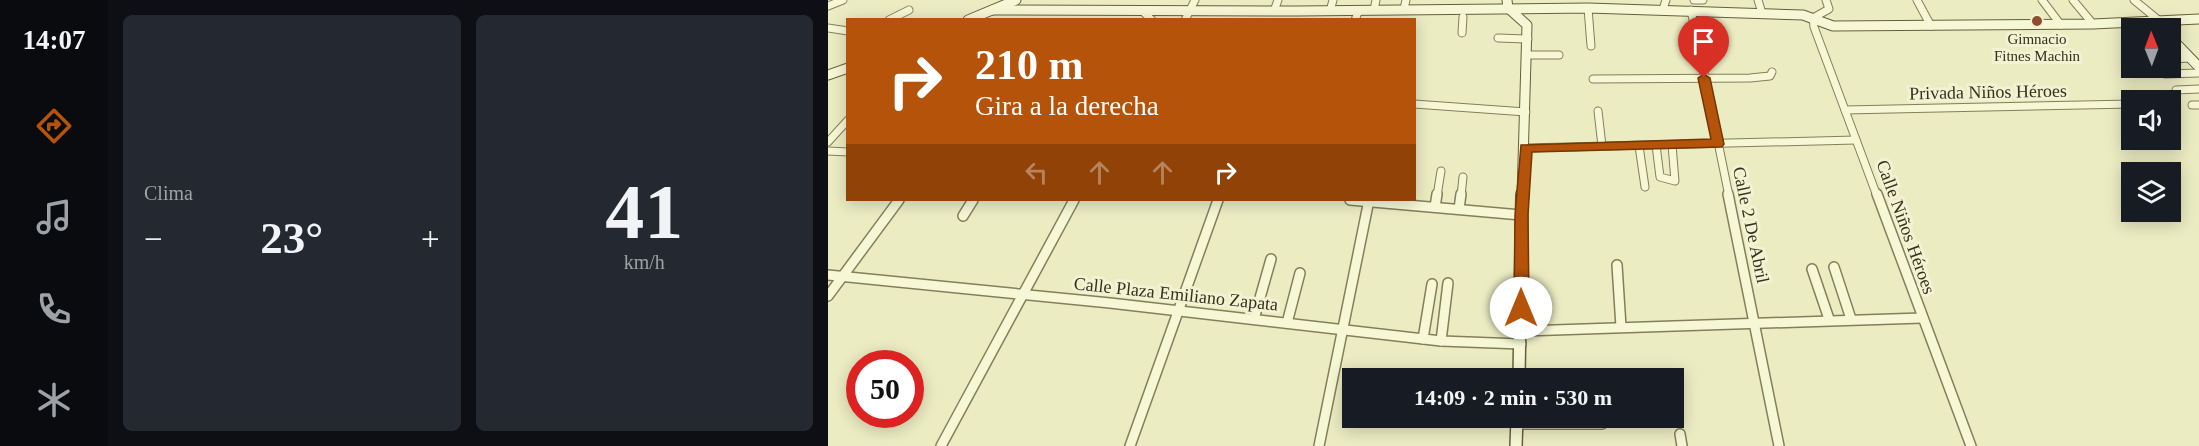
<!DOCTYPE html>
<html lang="es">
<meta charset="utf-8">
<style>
:root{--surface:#171b24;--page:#242831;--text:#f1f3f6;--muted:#9ea1a6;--accent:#b45309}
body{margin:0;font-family:"Times New Roman",serif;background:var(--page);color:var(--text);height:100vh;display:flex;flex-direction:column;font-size:22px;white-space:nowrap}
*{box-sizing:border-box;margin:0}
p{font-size:20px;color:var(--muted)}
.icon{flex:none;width:33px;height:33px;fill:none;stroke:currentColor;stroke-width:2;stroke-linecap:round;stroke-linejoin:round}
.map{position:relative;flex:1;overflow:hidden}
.side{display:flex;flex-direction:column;gap:15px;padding:15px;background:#0d0f14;width:720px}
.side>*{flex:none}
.guide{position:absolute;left:18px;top:18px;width:570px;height:183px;border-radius:0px;box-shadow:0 3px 15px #0003;background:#b45309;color:#fff;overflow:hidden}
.needle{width:39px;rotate:359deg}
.buttons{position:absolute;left:1293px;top:18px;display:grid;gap:12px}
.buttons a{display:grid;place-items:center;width:60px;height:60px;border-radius:0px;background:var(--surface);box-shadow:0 3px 15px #0003;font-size:30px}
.speed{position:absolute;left:18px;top:350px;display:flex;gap:12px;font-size:30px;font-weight:700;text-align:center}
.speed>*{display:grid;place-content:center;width:78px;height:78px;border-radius:50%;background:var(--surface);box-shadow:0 3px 15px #0003;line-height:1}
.speed .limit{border:9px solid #d22;background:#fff;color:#111}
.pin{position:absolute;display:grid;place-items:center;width:51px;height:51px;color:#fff;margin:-62px -26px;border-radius:50% 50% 50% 0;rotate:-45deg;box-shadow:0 0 6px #0007}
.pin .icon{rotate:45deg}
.me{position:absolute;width:66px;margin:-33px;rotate:0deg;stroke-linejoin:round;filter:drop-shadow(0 0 4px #0008)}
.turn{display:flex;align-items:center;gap:21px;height:126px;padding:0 30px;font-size:27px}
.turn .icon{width:78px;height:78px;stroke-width:2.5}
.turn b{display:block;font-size:42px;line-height:51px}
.lanes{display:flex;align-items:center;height:57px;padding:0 30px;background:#0003;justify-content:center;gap:30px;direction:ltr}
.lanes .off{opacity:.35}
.big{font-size:45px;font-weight:800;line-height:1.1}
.side .card{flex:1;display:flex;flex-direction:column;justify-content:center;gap:9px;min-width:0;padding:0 21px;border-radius:9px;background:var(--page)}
.side .dial{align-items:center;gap:0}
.dial b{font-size:78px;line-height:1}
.heat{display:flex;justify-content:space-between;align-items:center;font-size:33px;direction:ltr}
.side .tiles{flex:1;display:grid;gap:15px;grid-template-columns:repeat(2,1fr)}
.trip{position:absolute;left:514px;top:368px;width:342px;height:60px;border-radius:0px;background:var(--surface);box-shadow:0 3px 15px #0003;font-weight:800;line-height:60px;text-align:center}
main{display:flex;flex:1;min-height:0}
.tabs{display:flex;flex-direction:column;width:108px;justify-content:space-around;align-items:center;background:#090b0e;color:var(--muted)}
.tabs .icon{width:42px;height:42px}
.tabs .on{color:var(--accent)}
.tabs b{font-size:27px;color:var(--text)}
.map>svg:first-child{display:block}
</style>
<main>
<nav class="tabs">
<b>14:07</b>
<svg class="icon on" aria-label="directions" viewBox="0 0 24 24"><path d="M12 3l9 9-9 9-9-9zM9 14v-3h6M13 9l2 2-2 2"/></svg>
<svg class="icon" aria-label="music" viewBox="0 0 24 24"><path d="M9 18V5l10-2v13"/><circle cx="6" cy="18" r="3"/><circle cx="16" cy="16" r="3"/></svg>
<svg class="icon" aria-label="phone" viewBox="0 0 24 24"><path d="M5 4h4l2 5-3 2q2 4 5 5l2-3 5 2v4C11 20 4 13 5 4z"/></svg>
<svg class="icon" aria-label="climate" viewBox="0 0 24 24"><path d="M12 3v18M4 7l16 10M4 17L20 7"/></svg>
</nav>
<section class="side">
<div class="tiles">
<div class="card"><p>Clima</p>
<div class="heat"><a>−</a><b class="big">23°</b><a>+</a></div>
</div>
<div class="card dial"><b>41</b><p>km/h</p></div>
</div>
</section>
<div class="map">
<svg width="1371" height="446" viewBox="0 0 1371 446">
<rect width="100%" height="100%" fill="#ebecc2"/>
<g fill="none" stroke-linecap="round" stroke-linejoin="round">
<defs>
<g id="street-far1">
<polyline points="866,0 875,0"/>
<polyline points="930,0 934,13"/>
<polyline points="998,0 1001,9 985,18 986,27 1049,196"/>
<polyline points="1089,0 1103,26"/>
<polyline points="1214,0 1233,25"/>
<polyline points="1245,0 1265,24"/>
<polyline points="1306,0 1334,23"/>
<polyline points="0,6 15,0"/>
<polyline points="760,8 763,46"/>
<polyline points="576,9 578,0"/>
<polyline points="835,9 838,0"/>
<polyline points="313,10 324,20"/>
<polyline points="546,10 548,0"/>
<polyline points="863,10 901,196"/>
<polyline points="446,11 450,0"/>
<polyline points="502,11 505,0"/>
<polyline points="61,20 81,10"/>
<polyline points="357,20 367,0"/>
<polyline points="527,20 531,10"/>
<polyline points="0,28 20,31"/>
<polyline points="634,33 635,17"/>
<polyline points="670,38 700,39"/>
<polyline points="700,55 731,55"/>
<polyline points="1342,59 1363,58"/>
<polyline points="1337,74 1371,73"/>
<polyline points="765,79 922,78 942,76 944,72"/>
<polyline points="1348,90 1371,89"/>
<polyline points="586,104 698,112"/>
<polyline points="1364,105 1371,105"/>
<polyline points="1017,110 1304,104"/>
<polyline points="770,111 774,146"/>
<polyline points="0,142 20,120"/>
<polyline points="828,145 832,177 847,181 844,145"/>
<polyline points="811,146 817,187"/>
<polyline points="698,148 1028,140"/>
<polyline points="0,151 20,152"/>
<polyline points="609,196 613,171"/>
<polyline points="633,196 635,177"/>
</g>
<g id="street">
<polyline points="900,194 951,446"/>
<polyline points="1049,194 1143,446"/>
<polyline points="522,200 693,215"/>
<polyline points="607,207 609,194"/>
<polyline points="631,209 633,194"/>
<polyline points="135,216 145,200"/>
<polyline points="789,265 793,327"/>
<polyline points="1006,267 1023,319"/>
<polyline points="984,269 1001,319"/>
<polyline points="0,275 282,303 613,341 693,344"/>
<polyline points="0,296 71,200"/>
<polyline points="426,319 443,259"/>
<polyline points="459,323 472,273"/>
<polyline points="693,331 1094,318"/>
<polyline points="595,339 604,284"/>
<polyline points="613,341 620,283"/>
<polyline points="689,424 774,424"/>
<polyline points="852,434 854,446"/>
<polyline points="113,446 246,200"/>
<polyline points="302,446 390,200"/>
<polyline points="491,446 541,200"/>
</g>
<g id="secondary-far1">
<polyline points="679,0 680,8 699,25 694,196"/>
<polyline points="165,10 470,11 760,8 975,15 1005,26 1265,24 1371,19"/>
<polyline points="140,20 188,0"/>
<polyline points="1342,37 1371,67"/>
<polyline points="0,75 20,68"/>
</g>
<g id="secondary">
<polyline points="691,378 694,194"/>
<polyline points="688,446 689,417"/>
</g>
</defs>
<use href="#street-far1" stroke="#857e5a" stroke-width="9"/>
<use href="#street" stroke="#857e5a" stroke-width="12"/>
<use href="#secondary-far1" stroke="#665f3e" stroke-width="11"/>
<use href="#secondary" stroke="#665f3e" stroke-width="14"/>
<use href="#street-far1" stroke="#f6f7d5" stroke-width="7"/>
<use href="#street" stroke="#f6f7d5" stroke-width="9"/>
<use href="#secondary-far1" stroke="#f6f7d5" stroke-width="9"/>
<use href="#secondary" stroke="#f6f7d5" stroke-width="11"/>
</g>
<polygon fill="#b45309" stroke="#753606" stroke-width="1.5" points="876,74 882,78 896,144 894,147 704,152 700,215 701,308 699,312 693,314 688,312 686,308 687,215 693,145 883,139 870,78"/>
<circle fill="#914c2d" stroke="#f2f3d2" stroke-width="2" cx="1209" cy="21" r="6"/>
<g text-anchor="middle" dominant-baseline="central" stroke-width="6" stroke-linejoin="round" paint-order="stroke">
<g font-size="15" fill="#35311e" stroke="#f2f3d2">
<text x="1209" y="39">Gimnacio<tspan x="1209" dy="17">Fitnes Machin</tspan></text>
</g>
<g font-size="18" fill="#35311e" stroke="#f2f3d2">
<text transform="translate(1160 92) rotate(-1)">Privada Niños Héroes</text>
<text transform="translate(923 225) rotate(78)">Calle 2 De Abril</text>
<text transform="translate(1078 227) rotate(70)">Calle Niños Héroes</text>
<text transform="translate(348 294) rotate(6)">Calle Plaza Emiliano Zapata</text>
</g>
</g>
</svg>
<div class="buttons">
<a><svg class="needle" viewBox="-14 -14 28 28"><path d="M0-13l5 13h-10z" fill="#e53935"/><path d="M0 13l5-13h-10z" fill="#9ea1a6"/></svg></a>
<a><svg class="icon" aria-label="sound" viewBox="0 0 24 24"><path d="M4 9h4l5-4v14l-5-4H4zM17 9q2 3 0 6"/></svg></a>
<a><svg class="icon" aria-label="layers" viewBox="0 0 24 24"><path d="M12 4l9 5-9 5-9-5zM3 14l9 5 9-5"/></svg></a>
</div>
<div class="speed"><div class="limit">50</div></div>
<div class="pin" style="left:876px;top:78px;background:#d93025"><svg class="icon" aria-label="arrive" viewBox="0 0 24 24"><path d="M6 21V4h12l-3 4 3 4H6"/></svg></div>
<svg class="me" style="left:693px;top:308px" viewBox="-20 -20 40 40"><circle r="19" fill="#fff"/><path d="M0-13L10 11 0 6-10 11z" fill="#b45309"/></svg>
<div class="trip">14:09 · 2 min · 530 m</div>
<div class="guide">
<div class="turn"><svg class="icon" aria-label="right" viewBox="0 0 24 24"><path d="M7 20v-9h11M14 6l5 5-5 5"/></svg><div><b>210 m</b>Gira a la derecha</div></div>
<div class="lanes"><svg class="icon off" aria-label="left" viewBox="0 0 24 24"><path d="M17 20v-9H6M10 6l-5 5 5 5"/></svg><svg class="icon off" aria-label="ahead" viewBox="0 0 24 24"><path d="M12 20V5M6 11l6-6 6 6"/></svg><svg class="icon off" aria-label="ahead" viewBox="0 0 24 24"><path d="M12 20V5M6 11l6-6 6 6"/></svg><svg class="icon" aria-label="right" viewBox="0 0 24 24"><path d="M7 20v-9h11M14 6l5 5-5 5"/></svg></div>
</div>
</div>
</main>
